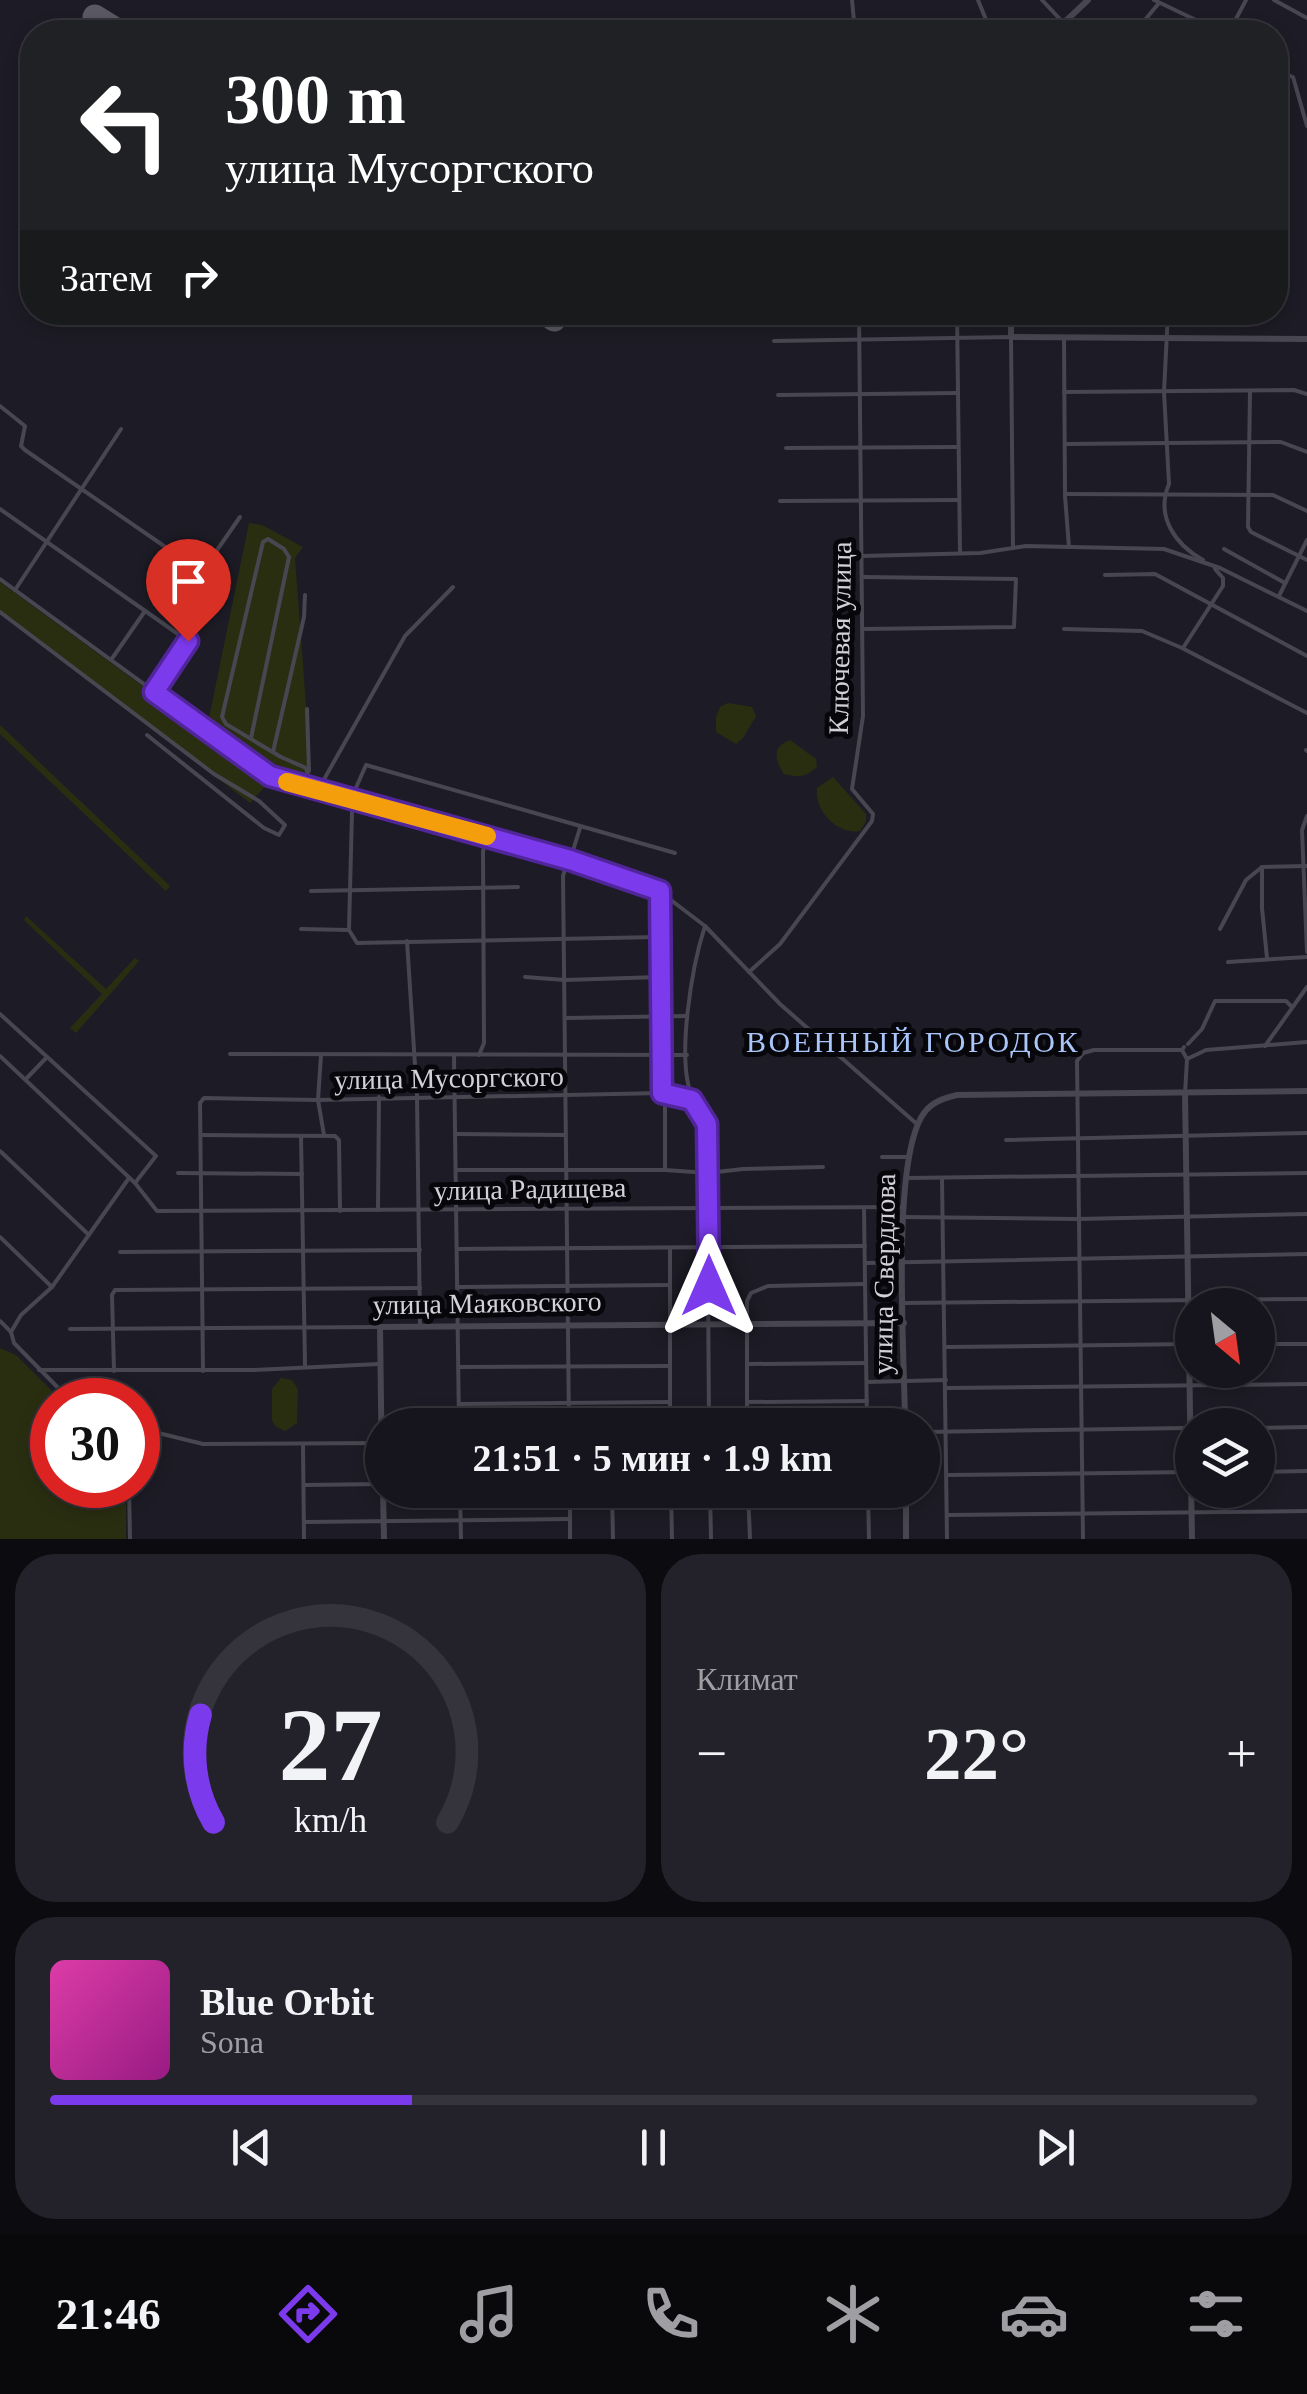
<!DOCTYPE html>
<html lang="ru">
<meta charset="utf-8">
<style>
:root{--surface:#16141c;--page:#232129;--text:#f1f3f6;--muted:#9e9ea3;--line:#35333b;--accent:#7c3aed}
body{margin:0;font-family:Georgia,serif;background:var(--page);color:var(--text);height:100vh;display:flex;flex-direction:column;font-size:38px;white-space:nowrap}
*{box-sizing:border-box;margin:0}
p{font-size:32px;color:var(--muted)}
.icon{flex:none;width:55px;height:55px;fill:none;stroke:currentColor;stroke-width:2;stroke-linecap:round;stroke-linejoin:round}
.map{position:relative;height:1539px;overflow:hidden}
.drawer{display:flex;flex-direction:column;gap:15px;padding:15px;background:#0c0b0f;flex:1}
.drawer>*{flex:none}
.banner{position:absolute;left:20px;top:20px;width:1268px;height:305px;border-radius:40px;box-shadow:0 5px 15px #0003,0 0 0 2px var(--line);background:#202124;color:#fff;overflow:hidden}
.needle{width:65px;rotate:151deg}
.buttons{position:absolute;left:1175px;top:1288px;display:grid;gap:20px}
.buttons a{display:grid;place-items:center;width:100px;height:100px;border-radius:50%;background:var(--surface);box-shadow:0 5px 15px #0003,0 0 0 2px var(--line);font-size:50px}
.speed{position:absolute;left:30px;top:1378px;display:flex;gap:20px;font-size:50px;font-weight:700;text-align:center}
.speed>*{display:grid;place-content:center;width:130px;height:130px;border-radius:50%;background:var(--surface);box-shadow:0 5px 15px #0003,0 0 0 2px var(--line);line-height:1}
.speed .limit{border:15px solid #d22;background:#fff;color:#111}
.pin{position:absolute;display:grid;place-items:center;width:85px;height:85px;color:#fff;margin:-102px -42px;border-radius:50% 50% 50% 0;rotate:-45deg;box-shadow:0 0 10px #0007}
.pin .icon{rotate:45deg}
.me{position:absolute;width:110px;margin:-55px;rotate:0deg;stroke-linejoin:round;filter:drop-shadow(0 0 8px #0008)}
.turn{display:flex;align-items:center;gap:35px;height:210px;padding:0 40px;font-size:45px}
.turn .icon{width:130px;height:130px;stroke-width:2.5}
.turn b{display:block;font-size:70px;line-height:85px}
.then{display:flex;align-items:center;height:95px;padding:0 40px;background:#0003;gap:20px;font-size:38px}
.big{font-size:75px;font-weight:600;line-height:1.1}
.drawer .widget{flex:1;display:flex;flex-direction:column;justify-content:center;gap:15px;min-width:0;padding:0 35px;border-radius:40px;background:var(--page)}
.drawer .dial{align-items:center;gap:0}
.dial svg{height:260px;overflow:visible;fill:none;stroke:var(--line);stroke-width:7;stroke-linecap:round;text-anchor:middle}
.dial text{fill:var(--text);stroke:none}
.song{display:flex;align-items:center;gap:30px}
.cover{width:120px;height:120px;border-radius:15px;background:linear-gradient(135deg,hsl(320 70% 55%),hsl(310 70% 35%))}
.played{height:10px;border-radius:5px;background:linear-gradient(90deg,var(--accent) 30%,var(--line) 30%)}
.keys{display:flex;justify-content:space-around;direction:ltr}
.heat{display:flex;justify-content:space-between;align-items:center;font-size:55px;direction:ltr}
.drawer .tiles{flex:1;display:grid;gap:15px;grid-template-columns:1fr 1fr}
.widget:last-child{grid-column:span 2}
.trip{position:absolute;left:365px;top:1408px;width:575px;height:100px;border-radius:50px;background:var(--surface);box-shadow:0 5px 15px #0003,0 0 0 2px var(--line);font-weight:600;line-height:100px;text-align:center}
.tab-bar{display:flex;height:160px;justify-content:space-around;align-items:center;background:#09080b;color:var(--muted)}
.tab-bar .icon{width:70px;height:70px}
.tab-bar .active{color:var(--accent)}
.tab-bar b{font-size:45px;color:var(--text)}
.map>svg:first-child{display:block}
</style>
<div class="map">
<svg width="1307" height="1539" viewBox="0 0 1307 1539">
<rect width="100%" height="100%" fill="#1d1b25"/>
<g fill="#2a2e11">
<polygon points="249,523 262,525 303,547 295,558 311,772 308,771 308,782 270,772 199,721 204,718 241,748 262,756 209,718"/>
<polygon points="0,582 271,780 250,803 0,612"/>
<polygon points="728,703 752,707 756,716 743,738 736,744 716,732 716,717 720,707"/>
<polygon points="0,725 170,886 166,891 0,734"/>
<path d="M 790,740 L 816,759 L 817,767 C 805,777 799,778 784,774 C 775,760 771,747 790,740 Z"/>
<path d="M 833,777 L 866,814 L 866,821 L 860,831 C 837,835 814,810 817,788 Z"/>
<polygon points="26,916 106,989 135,958 139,961 76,1033 70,1028 102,994 24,920"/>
<polygon points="0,1348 16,1355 61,1400 52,1400 52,1485 126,1485 126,1539 0,1539"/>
<polygon points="281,1378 292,1380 298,1389 297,1423 285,1431 275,1426 272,1420 272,1389"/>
</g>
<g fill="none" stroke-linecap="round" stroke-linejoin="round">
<g stroke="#5a5862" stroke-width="25">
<polyline points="95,17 119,32"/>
<polyline points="545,312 554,319"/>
</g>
<g stroke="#484651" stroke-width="4">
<polyline points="852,0 855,32"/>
<polyline points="978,0 991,32"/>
<polyline points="1042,0 1072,32"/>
<polyline points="1154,0 1221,32"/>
<polyline points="1274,0 1307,18"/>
<polyline points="1135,32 1159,3"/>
<polyline points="1229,32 1246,0"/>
<polyline points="1275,70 1293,77 1307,126"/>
<polyline points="957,312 960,553"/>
<path d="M 1168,312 L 1164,392 L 1169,484 C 1155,517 1176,545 1203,560"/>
<polyline points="1064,337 1065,496 1069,547"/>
<polyline points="774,341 1011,337 1013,547"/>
<polyline points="1250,391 1248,527 1251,532 1307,560"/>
<polyline points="1064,392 1294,390 1307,394"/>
<polyline points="778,395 958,393"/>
<polyline points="0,406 25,426 21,446 25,450 206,575"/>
<polyline points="1065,444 1281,442 1307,452"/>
<polyline points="786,448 957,447"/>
<polyline points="1065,494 1273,495 1307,511"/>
<polyline points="780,501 959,500"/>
<polyline points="0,509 188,641"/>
<polyline points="1224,549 1285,583"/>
<polyline points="862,556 980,553 1026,546 1164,549 1220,568 1307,611"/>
<polyline points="1105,575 1155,574 1307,656"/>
<polyline points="863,577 1016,579 1014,627 865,629"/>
<polyline points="0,579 270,776 570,860 659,891 705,926 780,1004 918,1125"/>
<polyline points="15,590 121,429"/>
<polyline points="1279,596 1307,540"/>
<polyline points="0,612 214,774 259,801 285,825 279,835 264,828 147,735"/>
<polyline points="1064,629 1142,631 1182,648 1307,713"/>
<polyline points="1183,648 1223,586 1223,578 1215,569"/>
<polyline points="111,660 145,611"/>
<polyline points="154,692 197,624 206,566 240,517"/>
<polyline points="307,709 309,771"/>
<polyline points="251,738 289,557 284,549 268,539 263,542 222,717 226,724 281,757 306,768 312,789"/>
<polyline points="1306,750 1307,751"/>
<polyline points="273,752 304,617 305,595"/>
<polyline points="318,790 405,636 453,587"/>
<polyline points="351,799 366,765 675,853"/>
<polyline points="1307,816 1302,830 1307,952"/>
<polyline points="568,859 563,876 569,1425"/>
<polyline points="570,860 580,828"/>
<polyline points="1262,867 1262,908 1267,958"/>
<polyline points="1262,867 1307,866"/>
<polyline points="311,891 518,887"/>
<polyline points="659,891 659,1054 665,1098 665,1170"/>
<path d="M 705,926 C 692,966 676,1058 692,1097 C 695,1106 703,1114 707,1124 L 709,1425"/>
<polyline points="301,929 349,930 357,943 658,937"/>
<polyline points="349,929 352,812 358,801"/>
<polyline points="1220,929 1246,880 1262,867"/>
<polyline points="407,941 417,1096 420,1327"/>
<polyline points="1228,962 1307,957"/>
<polyline points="749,972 780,944 872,821 873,814 852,789 863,716 859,312"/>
<polyline points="525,977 565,980 659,977"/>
<polyline points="0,1014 156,1156 135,1183"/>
<polyline points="566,1018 686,1016"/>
<polyline points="1188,1044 1202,1029 1215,1001 1286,1001 1292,1007"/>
<polyline points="1265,1046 1307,987"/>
<polyline points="1184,1047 1182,1050 1187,1059 1185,1094"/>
<polyline points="230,1054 687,1055"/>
<polyline points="321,1055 318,1100 324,1135"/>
<polyline points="454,1055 459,1425"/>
<polyline points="479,1055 484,1043 483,851 487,837"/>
<polyline points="0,1056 135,1183 157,1211 903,1207"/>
<polyline points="1187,1059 1206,1050 1307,1042"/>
<polyline points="26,1079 47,1057"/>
<polyline points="455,1134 565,1135"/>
<polyline points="201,1135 335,1136 339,1140 340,1211"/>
<polyline points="301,1136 305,1365"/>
<polyline points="1006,1140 1307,1133"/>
<polyline points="0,1151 89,1235"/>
<polyline points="882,1157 908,1157"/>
<polyline points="456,1170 665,1170 708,1173 743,1169 823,1167"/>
<polyline points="178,1173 302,1174"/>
<polyline points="907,1178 1307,1173"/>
<polyline points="942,1179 947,1539"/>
<polyline points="378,1210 379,1097"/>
<polyline points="864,1210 867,1425"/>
<polyline points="904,1217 1078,1219 1307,1214"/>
<polyline points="0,1237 52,1287"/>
<polyline points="457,1249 865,1246"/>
<polyline points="670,1250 670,1425"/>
<polyline points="120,1252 420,1250"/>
<polyline points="865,1263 1307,1254"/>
<polyline points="459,1287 670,1285"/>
<polyline points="904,1303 1307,1299"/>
<polyline points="0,1321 11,1332"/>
<polyline points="70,1329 380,1327"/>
<polyline points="1258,1344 1307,1344"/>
<polyline points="947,1347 1192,1344"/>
<polyline points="748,1364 866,1363"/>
<polyline points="459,1367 670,1366"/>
<polyline points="39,1370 254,1370 379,1364"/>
<polyline points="114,1371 112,1295 115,1290 420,1288"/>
<polyline points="203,1371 200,1103 204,1098 318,1100 662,1093 692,1100"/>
<polyline points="867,1382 946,1380"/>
<polyline points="947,1388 1307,1384"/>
<polyline points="70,1400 14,1343 11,1332 21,1315 52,1287 129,1178"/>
<polyline points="748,1402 867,1401"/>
<polyline points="460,1404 670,1402"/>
<polyline points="747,1425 747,1301 751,1293 768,1286 865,1284"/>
<polyline points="138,1428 203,1444 382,1443"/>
<polyline points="1258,1428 1307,1427"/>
<polyline points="922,1432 1188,1428"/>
<polyline points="303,1445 304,1539"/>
<polyline points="1258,1472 1307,1471"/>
<polyline points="947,1475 1192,1472"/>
<polyline points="129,1485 130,1539"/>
<polyline points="305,1485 382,1484"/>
<polyline points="460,1490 461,1539"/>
<polyline points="570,1490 570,1539"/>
<polyline points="612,1490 613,1539"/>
<polyline points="671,1490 672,1539"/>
<polyline points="710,1490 711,1539"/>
<polyline points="748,1490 750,1539"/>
<polyline points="868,1490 869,1539"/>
<polyline points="947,1515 1307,1511"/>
<polyline points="304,1522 570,1519"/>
<polyline points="1083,1539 1077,1061 1083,1053 1094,1050 1182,1050"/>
</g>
<g stroke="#484651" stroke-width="6">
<polyline points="1054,32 1088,0"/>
<polyline points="1011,312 1011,337 1307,339"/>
<polyline points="1185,1094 1192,1539"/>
<path d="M 905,1425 C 905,1360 890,1160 924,1113 C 932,1102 944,1098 957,1095 L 1307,1091"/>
<polyline points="382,1476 380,1327 904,1323"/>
<polyline points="383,1490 384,1539"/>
<polyline points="906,1490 906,1539"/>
</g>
</g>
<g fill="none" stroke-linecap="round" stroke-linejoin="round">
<defs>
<polyline id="route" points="188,641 154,692 270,776 570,860 660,891 662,1093 692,1100 707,1124 709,1286"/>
</defs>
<use href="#route" stroke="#51269a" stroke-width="25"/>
<use href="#route" stroke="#7c3aed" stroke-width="18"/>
<polyline stroke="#f59e0b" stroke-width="18" points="287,782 487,836"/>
</g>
<g text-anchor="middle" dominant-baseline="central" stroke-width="10" stroke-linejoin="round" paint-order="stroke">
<g font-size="28" fill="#d3d1d8" stroke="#07060a">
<text transform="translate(840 638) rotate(-89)">Ключевая улица</text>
<text transform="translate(449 1078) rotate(-1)">улица Мусоргского</text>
<text transform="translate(530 1189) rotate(-1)">улица Радищева</text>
<text transform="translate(884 1274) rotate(-89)">улица Свердлова</text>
<text transform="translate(487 1303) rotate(-1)">улица Маяковского</text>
</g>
<g font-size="30" letter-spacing="2.5" fill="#a9c5f9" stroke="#07060a">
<text x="913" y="1041">ВОЕННЫЙ ГОРОДОК</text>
</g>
</g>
</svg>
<div class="buttons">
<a><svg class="needle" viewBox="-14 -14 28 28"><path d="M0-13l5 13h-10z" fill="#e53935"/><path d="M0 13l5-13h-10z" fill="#9e9ea3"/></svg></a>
<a><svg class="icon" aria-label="layers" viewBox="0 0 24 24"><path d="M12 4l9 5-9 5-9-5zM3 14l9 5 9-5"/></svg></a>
</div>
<div class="speed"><div class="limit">30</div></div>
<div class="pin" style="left:188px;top:641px;background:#d93025"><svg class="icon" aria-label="arrive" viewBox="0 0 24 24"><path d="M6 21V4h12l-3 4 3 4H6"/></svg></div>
<svg class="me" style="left:709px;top:1286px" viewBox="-20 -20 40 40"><path d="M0-17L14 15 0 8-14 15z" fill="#7c3aed" stroke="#fff" stroke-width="4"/></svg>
<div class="trip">21:51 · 5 мин · 1.9 km</div>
<div class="banner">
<div class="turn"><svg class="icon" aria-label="left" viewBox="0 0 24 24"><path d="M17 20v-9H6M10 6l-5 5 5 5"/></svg><div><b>300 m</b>улица Мусоргского</div></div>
<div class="then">Затем<svg class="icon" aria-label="right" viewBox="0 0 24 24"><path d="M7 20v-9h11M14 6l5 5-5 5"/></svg></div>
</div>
</div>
<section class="drawer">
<div class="tiles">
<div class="widget dial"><svg viewBox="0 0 100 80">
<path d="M14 69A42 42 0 1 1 86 69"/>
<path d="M14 69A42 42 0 0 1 10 36" stroke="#7c3aed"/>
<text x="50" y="56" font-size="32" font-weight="700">27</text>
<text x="50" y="72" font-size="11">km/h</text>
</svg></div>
<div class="widget"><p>Климат</p>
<div class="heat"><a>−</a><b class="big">22°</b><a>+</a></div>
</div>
<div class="widget">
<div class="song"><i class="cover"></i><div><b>Blue Orbit</b><p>Sona</p></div></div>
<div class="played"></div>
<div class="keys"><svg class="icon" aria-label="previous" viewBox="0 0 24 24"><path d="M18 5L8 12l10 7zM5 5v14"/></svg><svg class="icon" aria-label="pause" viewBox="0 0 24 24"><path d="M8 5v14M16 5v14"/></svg><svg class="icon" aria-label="next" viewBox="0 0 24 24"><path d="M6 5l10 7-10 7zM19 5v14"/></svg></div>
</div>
</div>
</section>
<nav class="tab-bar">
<b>21:46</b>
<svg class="icon active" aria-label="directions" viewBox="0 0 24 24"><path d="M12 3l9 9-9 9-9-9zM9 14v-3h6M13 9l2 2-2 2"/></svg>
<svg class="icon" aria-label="music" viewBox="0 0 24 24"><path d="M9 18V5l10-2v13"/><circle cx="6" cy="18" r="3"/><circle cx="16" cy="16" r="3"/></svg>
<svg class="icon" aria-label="phone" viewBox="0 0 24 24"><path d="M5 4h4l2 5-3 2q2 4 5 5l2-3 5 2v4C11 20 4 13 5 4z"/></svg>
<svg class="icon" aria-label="climate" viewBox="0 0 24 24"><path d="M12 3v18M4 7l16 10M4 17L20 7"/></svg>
<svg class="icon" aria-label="car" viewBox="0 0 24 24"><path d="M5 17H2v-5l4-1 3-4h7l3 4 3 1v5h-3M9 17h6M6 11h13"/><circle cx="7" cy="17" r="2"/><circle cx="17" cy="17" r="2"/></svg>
<svg class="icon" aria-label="filters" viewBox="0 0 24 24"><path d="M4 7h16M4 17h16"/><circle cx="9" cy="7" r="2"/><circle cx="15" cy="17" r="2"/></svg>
</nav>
